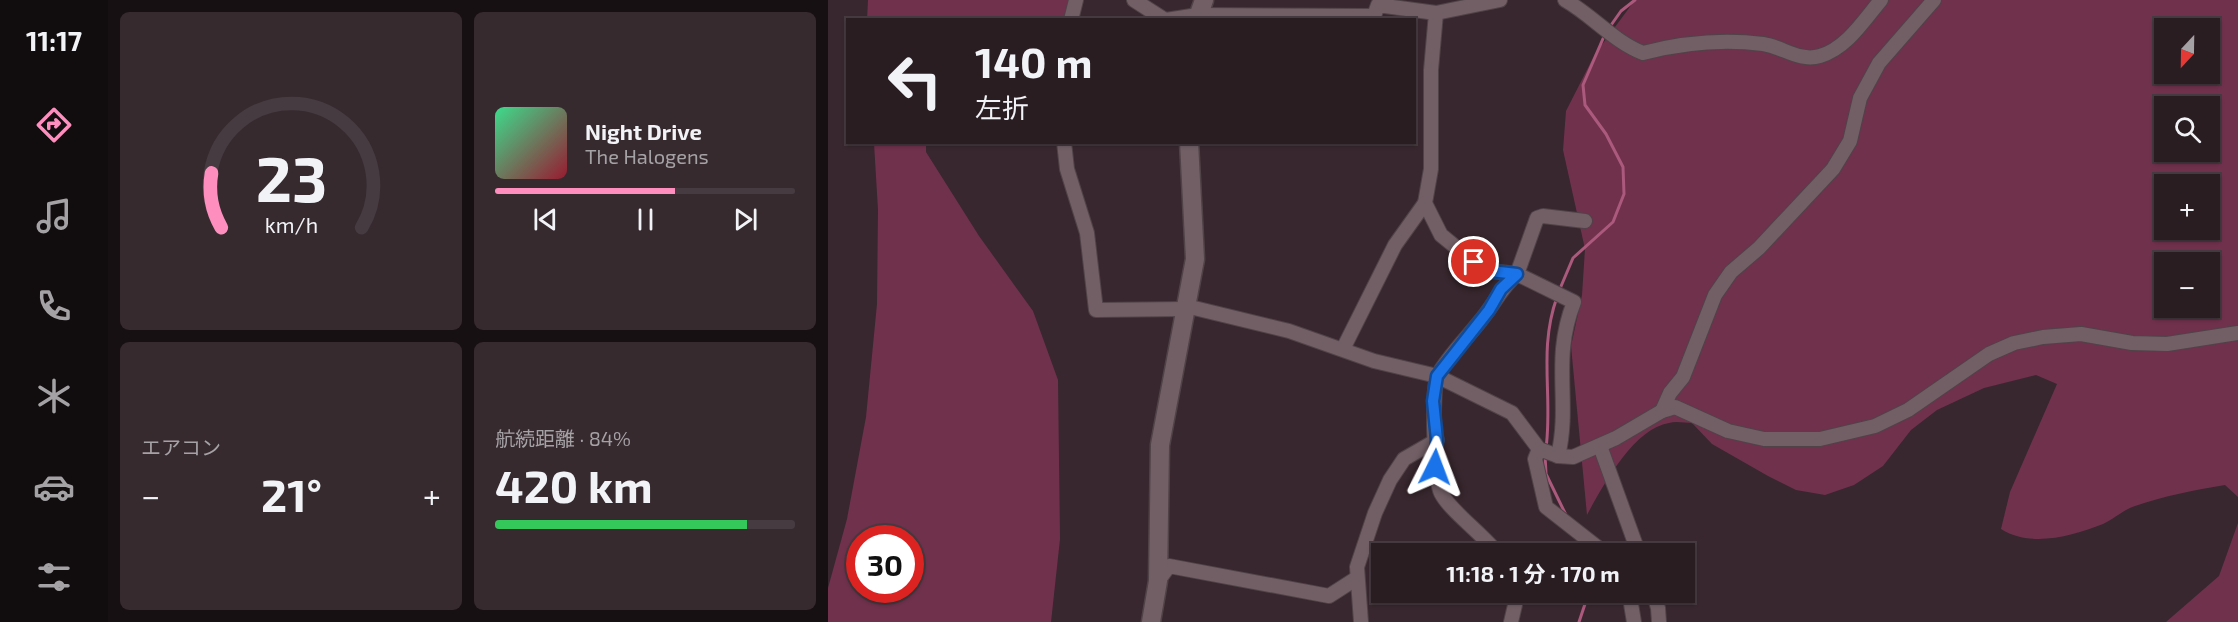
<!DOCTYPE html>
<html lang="ja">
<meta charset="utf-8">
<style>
:root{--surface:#2a1d22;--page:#362a2f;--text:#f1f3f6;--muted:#a5a2a5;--line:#463b40;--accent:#fe8ebe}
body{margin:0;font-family:"Exo 2","Noto Sans JP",sans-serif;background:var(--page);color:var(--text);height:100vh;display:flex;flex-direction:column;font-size:22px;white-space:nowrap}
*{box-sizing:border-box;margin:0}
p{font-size:20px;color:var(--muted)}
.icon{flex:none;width:33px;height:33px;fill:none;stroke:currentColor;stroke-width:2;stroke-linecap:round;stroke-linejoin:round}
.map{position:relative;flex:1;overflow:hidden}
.drawer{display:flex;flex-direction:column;gap:12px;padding:12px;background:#171013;width:720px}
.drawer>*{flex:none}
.guide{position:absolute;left:18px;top:18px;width:570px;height:126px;border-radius:0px;box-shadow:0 2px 4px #0004,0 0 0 2px var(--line);background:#2a1d22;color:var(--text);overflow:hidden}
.needle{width:39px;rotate:202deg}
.tools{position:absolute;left:1326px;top:18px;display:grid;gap:12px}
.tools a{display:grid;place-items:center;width:66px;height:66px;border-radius:0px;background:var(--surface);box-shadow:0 2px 4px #0004,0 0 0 2px var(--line);font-size:30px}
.speed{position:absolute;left:18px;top:525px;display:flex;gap:12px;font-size:30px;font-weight:700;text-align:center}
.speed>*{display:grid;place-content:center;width:78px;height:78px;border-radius:50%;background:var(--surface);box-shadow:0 2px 4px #0004,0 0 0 2px var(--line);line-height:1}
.speed .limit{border:9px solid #d22;background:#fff;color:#111}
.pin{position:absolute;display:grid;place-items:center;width:51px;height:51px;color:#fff;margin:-26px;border:3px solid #fff;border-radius:50%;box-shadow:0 2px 6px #0007}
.me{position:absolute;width:66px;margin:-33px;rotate:3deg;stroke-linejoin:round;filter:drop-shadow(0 0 4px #0008)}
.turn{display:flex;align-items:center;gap:21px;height:126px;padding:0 30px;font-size:27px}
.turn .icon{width:78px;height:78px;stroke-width:2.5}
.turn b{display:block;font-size:42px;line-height:51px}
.big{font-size:45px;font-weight:700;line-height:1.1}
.drawer .tile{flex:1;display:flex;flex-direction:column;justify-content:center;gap:9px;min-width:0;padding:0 21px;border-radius:9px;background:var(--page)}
.drawer .dial{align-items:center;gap:0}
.dial svg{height:156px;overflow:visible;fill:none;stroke:var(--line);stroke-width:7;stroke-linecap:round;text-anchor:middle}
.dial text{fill:var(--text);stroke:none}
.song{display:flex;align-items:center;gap:18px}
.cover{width:72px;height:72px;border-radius:9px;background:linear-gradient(135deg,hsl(150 70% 55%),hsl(350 70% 35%))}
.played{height:6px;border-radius:3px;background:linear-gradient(90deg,var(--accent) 60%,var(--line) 60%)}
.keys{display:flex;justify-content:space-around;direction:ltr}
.heat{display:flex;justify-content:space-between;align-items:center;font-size:33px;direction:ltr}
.charge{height:9px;border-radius:4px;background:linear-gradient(90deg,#34c759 84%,var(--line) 0)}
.drawer .tiles{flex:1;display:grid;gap:12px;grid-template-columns:repeat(2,1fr)}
.trip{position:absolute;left:543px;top:543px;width:324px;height:60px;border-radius:0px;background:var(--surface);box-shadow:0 2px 4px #0004,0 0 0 2px var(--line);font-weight:700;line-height:60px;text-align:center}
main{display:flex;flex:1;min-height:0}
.tab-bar{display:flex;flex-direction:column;width:108px;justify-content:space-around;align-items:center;background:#110c0e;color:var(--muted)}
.tab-bar .icon{width:42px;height:42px}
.tab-bar .selected{color:var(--accent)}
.tab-bar b{font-size:27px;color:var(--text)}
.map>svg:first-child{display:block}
</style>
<main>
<nav class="tab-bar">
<b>11:17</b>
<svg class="icon selected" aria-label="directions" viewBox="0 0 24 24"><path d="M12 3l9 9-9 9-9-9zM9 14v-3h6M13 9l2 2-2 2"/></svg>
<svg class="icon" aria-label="music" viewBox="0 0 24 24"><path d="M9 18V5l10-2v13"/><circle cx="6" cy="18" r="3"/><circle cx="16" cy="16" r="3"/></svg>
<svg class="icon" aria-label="phone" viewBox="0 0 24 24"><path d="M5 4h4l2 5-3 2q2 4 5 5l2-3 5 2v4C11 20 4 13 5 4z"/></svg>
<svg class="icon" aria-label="climate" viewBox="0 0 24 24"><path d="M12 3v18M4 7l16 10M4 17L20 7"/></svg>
<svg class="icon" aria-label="car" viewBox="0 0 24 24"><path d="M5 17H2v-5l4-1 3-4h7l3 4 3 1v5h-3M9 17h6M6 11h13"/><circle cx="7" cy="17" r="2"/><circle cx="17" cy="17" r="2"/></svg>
<svg class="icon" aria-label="filters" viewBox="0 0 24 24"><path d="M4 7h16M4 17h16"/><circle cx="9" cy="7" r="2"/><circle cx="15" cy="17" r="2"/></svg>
</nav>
<section class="drawer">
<div class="tiles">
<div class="tile dial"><svg viewBox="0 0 100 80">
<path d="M14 69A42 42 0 1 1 86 69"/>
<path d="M14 69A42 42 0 0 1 9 41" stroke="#fe8ebe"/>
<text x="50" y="56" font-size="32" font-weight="700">23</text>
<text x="50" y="72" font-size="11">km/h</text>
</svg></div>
<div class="tile">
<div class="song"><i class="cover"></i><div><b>Night Drive</b><p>The Halogens</p></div></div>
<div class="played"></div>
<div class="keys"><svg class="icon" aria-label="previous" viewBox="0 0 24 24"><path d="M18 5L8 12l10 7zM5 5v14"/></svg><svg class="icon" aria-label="pause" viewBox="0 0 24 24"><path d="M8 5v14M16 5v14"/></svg><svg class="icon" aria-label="next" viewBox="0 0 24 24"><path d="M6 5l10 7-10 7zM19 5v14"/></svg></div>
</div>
<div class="tile"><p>エアコン</p>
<div class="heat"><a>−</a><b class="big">21°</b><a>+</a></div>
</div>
<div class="tile"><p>航続距離 · 84%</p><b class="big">420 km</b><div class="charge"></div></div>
</div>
</section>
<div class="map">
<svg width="1410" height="622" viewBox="0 0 1410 622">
<rect width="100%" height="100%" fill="#38272e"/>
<g fill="#70314d" fill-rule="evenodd">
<polygon points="40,0 242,0 236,19 39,20"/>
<path d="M 807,0 L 1410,0 L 1410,497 L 1397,485 C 1366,490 1336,496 1307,506 C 1295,510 1286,519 1275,524 C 1244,536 1203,548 1173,529 L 1182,492 L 1229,384 L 1208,375 L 1156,388 L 1109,410 L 1083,430 L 1055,466 L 1026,485 L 997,495 L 968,490 L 940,476 L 884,444 L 864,423 C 857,423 848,421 841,423 C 806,428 774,487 759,515 L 743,346 L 754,295 L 757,249 L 735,150 L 738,111 L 767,54 ZM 1336,28 L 1382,28 L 1382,74 L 1336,74 ZM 1336,106 L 1382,106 L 1382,152 L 1336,152 ZM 1336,184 L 1382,184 L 1382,230 L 1336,230 ZM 1336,262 L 1382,262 L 1382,308 L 1336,308 Z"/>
<path d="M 46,143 L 98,143 L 98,152 L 151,236 L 205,311 L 230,380 L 232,539 L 223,622 L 0,622 L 0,588 L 19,519 L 38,417 L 49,304 L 50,210 ZM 32,538 L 82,538 L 82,590 L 32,590 Z"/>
<polygon points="1410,523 1410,622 1338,622 1391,576"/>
</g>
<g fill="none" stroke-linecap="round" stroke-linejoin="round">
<g stroke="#ab597c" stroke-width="3">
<polyline points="781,28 793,11 807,0"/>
<polyline points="731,291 745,258 785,222 796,194 795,167 778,134 757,105 755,85 777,34"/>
<path d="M 718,448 C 725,396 710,350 729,297"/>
<polyline points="717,454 718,474 738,515"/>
<polyline points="755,544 758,554"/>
<polyline points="751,622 761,592"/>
</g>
<defs>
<g id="street">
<polyline points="306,0 337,20"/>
<path d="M 737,0 C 765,16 785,41 815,53 C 854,43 894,39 935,44 C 955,47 971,62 992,56 C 1019,48 1036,20 1053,0"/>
<polyline points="608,13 672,0"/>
<polyline points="243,20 248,0"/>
<path d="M 338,20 L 370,15 L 546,16 L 550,5 L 608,13 L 603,70 L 603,169 L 597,203 L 613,235 L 646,262 L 663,271 L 689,274 C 672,289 667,303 653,320 C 639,338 621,355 610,375 C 603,387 606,479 613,493 C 622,511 656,535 670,554"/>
<polyline points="236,142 239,169 259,233 268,310 357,309"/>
<polyline points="358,306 461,331 546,361 609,376 684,413 711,449 730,456 745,457 788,438 834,411 847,407 900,431 936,439 992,439 1047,426 1080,410 1161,354 1186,343 1215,337 1253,334 1304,343 1339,344 1410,333"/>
<polyline points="515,349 567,245 597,203"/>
<polyline points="834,411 842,393 855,377 887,295 903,272 931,248 1005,169 1022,141 1032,98 1051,63 1106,0"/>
<polyline points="772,446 811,554"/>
<polyline points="711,449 707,459 718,507 778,554"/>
<path d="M 730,456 C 743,401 723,360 746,302 L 689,274 L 709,218 L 715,216 L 757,221"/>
<polyline points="330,581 341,566 501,596 529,578"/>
<polyline points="801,592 806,622"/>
<polyline points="825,592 830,608 831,622"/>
<polyline points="533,622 529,567 547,513 562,480 576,459 609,440"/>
<polyline points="683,622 690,592"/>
</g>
<g id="secondary">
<polyline points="369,20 376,0"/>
<polyline points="323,622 330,581 332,445 367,259 361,142"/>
</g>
</defs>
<use href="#street" stroke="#504348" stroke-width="16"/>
<use href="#secondary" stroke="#504348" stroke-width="21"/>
<use href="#street" stroke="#725f66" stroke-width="14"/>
<use href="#secondary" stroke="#725f66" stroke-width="18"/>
</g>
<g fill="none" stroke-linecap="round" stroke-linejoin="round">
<defs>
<polyline id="route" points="607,467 609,440 605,401 609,376 661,310 673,289 689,274 663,271 646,262"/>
</defs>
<use href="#route" stroke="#114b97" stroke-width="15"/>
<use href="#route" stroke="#1a73e8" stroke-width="10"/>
</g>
</svg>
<div class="tools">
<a><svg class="needle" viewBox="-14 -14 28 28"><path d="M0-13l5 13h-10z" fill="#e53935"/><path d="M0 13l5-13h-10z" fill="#a5a2a5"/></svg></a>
<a><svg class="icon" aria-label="search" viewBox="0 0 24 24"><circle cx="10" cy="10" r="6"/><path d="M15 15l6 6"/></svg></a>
<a>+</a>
<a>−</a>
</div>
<div class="speed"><div class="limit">30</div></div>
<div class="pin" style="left:646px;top:262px;background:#d93025"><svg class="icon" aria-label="arrive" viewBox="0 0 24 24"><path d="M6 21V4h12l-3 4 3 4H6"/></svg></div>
<svg class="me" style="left:607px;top:467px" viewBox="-20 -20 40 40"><path d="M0-17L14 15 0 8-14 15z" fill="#1a73e8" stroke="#fff" stroke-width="4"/></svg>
<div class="trip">11:18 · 1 分 · 170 m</div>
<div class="guide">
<div class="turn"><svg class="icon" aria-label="left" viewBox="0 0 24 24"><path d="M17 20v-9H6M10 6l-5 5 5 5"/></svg><div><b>140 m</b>左折</div></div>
</div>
</div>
</main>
